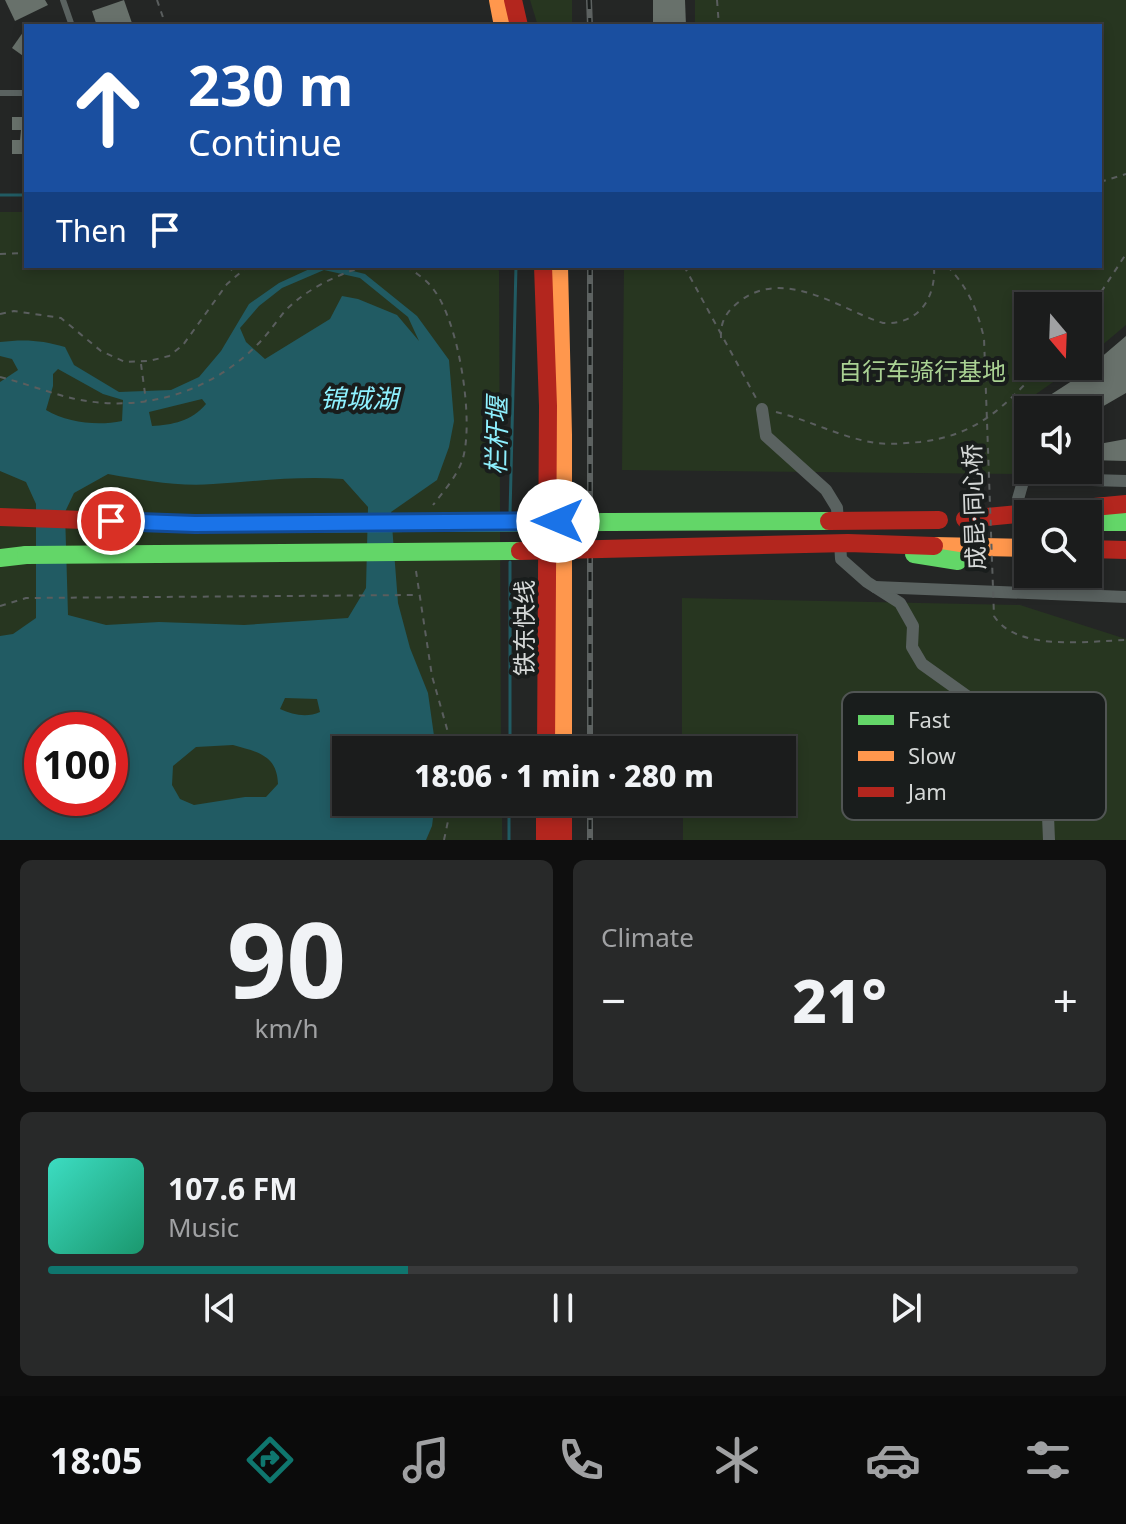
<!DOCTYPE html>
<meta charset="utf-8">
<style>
:root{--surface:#1b1c1c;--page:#282929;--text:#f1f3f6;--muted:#a0a1a3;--line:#393a3b;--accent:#0f766e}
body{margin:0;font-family:"Noto Sans","Noto Sans SC",sans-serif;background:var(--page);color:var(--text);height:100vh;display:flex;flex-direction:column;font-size:30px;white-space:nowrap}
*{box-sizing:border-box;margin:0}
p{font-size:26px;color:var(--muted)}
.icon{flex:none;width:44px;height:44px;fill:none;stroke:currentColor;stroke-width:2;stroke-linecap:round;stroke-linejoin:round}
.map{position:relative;height:840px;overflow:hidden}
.drawer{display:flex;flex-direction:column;gap:20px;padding:20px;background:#0f0f0f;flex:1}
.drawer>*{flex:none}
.banner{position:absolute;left:24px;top:24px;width:1078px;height:244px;border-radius:0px;box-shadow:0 4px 12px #0003,0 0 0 2px var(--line);background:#1a4fa0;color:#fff;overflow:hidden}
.needle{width:52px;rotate:161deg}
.buttons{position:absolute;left:1014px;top:292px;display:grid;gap:16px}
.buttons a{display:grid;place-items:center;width:88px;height:88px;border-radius:0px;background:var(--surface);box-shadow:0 4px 12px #0003,0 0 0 2px var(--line);font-size:40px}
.speed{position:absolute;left:24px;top:712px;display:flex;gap:16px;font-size:40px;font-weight:700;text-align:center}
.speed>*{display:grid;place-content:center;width:104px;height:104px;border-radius:50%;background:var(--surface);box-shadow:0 4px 12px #0003,0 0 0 2px var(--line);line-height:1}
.speed .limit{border:12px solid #d22;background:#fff;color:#111}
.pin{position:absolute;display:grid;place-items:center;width:68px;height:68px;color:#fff;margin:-34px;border:4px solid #fff;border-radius:50%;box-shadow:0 2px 8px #0007}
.me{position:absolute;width:88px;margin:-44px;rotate:270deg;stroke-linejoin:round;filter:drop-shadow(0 0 6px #0008)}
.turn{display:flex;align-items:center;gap:28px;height:168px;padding:0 32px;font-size:36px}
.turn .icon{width:104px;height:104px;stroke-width:2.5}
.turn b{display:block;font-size:56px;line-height:68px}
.then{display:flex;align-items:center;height:76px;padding:0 32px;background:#0003;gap:16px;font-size:30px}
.big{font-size:60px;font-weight:800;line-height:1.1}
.drawer .widget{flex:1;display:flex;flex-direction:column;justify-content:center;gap:12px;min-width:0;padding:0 28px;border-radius:12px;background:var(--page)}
.drawer .dial{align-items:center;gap:0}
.dial b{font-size:104px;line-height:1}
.song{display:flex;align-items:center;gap:24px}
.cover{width:96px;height:96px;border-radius:12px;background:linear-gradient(135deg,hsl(170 70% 55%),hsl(160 70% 35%))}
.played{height:8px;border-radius:4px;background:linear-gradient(90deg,var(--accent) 35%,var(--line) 35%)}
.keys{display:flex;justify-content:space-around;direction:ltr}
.heat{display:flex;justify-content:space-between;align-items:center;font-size:44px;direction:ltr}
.drawer .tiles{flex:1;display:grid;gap:20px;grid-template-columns:1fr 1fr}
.widget:last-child{grid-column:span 2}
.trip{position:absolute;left:332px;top:736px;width:464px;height:80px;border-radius:0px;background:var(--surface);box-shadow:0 4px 12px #0003,0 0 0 2px var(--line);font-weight:800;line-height:80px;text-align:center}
.tab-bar{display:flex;height:128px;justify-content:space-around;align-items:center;background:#0b0b0b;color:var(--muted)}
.tab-bar .icon{width:56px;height:56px}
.tab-bar .current{color:var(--accent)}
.tab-bar b{font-size:36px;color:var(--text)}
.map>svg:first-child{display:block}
</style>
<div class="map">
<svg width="1126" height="840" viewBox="0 0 1126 840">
<rect width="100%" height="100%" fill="#242625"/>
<g fill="#273620" fill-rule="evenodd">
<polygon points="530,0 572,0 572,26 538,26"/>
<polygon points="695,0 1126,0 1126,325 1088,357 1088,306 1028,306 1028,366 1076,366 1019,406 1019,474 622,470 624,266 1100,266 1100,26 695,26"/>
<path d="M 0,212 L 26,212 L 26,266 L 496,266 L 499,271 L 501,750 L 346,750 L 346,802 L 502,802 L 502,840 L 0,840 ZM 42,730 L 110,730 L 110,798 L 42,798 Z"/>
<polygon points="682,598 1020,605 1126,639 1126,840 683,840 683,802 782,802 782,750 682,750"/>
</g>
<path fill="#215b63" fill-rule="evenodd" d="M 316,266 L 333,266 L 365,274 L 417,316 L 449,360 L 454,421 L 449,447 L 437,480 L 391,512 L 398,603 L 410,648 L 428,693 L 436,750 L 346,750 L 346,802 L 435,802 L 432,826 L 426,840 L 0,840 L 0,636 L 13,634 L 36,618 L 36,504 L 26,482 L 0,471 L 0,382 L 18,370 L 12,359 L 0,356 L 0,342 C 24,339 42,340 65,347 L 74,365 L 119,392 L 171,390 L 199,377 L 221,351 L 249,304 L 279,283 ZM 324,270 L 360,278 L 408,317 L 419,341 L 397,315 L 358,299 L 342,296 L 330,319 L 265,359 L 246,342 L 240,328 L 259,306 L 282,288 ZM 58,369 L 103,394 L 123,400 L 122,421 C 98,426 68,423 46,410 L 53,386 L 53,374 ZM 202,399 L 206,404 C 192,421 172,425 152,426 L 149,412 ZM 108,474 C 142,480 179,487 213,484 C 257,481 299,476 343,479 L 368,507 L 366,588 L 348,618 L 244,625 L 159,622 L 106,625 L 68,615 L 65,512 L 74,493 ZM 285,698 L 317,699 L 320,712 C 307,718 293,715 280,709 ZM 42,730 L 110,730 L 110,798 L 42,798 ZM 233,745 C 258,752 277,755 278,784 L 266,797 L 245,797 L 194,805 L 180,799 L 172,785 L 173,766 L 196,747 Z"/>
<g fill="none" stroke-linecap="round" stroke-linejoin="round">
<g stroke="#215b63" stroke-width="3">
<polyline points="0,195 26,195"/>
<polyline points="510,514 516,266"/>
<polyline points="510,750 510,562"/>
<polyline points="509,840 509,802"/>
</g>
</g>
<g fill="#68716b">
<polygon points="5,0 45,0 48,5 15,21"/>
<polygon points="124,0 133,26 97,26 92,11"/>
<polygon points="653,0 685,0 686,26 653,26"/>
<polygon points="26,28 26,58 12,48"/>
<polygon points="12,117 26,117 26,154 12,154 12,140 20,140 21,130 12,130"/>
<polygon points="1126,336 1126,393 1088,415 1088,410 1027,410 1078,377"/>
<polygon points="1126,439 1126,461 1088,460 1088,446"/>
<polygon points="1019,448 1028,448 1028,460 1020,460"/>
</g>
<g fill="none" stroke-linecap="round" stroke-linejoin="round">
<polyline stroke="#3f4140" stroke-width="12" stroke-dasharray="12 6" stroke-linecap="butt" points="1019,511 1028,551"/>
<g stroke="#5a5e5e" stroke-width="2" stroke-dasharray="6 6" stroke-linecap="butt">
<polyline points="157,0 166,26"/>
<polyline points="717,0 719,26"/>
<polyline points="1100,182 1126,174"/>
<polyline points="0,254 26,253"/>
<polyline points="228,266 236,274"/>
<path d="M 406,266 C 416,273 427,280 434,290 C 459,323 474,419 463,458 C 458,475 444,491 433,505"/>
<polyline points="684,266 756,398"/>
<polyline points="1088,312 1126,254"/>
<polyline points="0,314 14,311 61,318 101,351 125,362 149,361 169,356 183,345 227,284 248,266"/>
<path d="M 721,338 C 720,321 727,311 740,301 C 785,267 839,309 883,323 C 918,325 936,299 934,266"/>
<polyline points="141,364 146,401"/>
<path d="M 0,377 C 24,383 47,392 71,398 C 139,414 209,394 258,344 C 268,334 276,322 285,311 C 306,289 337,275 365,266"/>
<path d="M 776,412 C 809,420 842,438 876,443 C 891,445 906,443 920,442 C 978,435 1004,407 1042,366"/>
<polyline points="416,571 432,676 453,750"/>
<polyline points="0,606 26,598 417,595"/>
<polyline points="444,840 452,802"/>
</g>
<g stroke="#5a6260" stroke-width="6">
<polyline points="63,0 72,26"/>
<polyline points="0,93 26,93"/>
</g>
<g stroke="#5a6260" stroke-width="12">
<polyline points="762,409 766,436 826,490 837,508 838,522"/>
<polyline points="1018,499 1024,478 1126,481"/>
<polyline points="840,541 841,559 867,582 900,603 913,626 912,647 922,664 1013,729 1041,762 1047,792 1049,840"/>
<polyline points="1036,576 1052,594 1126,597"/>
<polyline points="875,587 1052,594"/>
</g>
<g stroke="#63d668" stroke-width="18">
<polyline points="1088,522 1126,522"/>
<polyline points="0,558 26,555"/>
</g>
<g stroke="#ff974d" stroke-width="18">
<polyline points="498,0 503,26"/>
<polyline points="559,266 563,435 563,750"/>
<polyline points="934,546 1028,548"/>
</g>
<g stroke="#b3261e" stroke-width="18">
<polyline points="513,0 519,26"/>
<polyline points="543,266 548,406 546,750"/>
<polyline points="0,517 195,524"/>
<polyline points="965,519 1126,504"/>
<polyline points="1088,549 1126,550"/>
<polyline points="545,802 545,840"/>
<polyline points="563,802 563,840"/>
</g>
<defs>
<g id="rail">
<polyline points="589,0 590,26"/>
<polyline points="590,266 590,750"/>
<polyline points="590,802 590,840"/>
</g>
</defs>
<use href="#rail" stroke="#5d6261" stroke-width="6"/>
<use href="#rail" stroke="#191d1c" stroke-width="3" stroke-dasharray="9" stroke-linecap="butt"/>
<path stroke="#5a5e5e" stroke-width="2" stroke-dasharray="6 6" stroke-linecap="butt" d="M 947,266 C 968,287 977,309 984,338 L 994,616 C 1017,652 1088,641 1126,640"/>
<g stroke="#63d668" stroke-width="18">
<polyline points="195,524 829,521"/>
<polyline points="914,554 958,561"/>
<polyline points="26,555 520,551"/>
</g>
<g stroke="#b3261e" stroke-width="18">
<polyline points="829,521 939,520"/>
<polyline points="520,551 848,543 934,546"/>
</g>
</g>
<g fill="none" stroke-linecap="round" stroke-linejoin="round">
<defs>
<polyline id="route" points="111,521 195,524 558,521"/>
</defs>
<use href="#route" stroke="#114b97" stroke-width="20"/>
<use href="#route" stroke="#1a73e8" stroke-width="14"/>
</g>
<g text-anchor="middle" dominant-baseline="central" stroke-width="8" stroke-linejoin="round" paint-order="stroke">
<g font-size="24" fill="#aad293" stroke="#191d1c">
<text x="922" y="370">自行车骑行基地</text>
</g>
<g font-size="24" fill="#d5d8d7" stroke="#191d1c">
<text transform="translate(973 507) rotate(-92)">成昆·同心桥</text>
<text transform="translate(523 628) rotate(-90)">铁东快线</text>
</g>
<g font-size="26" font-style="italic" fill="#8ef0fe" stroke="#191d1c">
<text x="359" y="398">锦城湖</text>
<text transform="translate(496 436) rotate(-89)">栏杆堰</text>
</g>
</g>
<rect x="842" y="692" width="264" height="128" rx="12" fill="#191d1c" stroke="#515554" stroke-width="2"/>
<rect x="858" y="715" width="36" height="10" fill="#63d668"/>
<rect x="858" y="751" width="36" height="10" fill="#ff974d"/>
<rect x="858" y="787" width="36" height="10" fill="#b3261e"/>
<g font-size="22" fill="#d5d8d7">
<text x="908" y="728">Fast</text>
<text x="908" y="764">Slow</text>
<text x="908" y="800">Jam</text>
</g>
</svg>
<div class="buttons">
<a><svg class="needle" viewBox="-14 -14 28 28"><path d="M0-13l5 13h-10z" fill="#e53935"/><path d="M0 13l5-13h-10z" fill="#a0a1a3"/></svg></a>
<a><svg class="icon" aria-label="sound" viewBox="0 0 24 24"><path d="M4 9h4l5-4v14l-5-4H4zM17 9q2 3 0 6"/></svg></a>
<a><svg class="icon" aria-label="search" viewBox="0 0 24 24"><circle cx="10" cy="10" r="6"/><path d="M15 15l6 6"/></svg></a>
</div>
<div class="speed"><div class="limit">100</div></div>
<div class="pin" style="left:111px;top:521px;background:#d93025"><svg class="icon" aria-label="arrive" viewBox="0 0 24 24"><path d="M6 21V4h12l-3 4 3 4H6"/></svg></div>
<svg class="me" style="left:558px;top:521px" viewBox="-20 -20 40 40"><circle r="19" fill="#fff"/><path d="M0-13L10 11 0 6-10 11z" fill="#1a73e8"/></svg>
<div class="trip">18:06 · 1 min · 280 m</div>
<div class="banner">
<div class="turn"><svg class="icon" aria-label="ahead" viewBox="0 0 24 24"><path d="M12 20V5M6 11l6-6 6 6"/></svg><div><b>230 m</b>Continue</div></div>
<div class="then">Then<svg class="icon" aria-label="arrive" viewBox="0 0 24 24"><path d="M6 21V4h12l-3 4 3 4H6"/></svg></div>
</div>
</div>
<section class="drawer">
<div class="tiles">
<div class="widget dial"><b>90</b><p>km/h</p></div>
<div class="widget"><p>Climate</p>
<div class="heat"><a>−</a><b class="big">21°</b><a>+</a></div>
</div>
<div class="widget">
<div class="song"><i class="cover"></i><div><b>107.6 FM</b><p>Music</p></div></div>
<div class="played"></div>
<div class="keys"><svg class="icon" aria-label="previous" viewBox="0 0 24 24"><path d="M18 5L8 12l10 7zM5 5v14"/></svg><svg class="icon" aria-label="pause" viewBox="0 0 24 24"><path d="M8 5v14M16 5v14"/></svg><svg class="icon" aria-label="next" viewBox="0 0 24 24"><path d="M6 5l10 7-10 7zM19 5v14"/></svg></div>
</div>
</div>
</section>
<nav class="tab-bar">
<b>18:05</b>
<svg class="icon current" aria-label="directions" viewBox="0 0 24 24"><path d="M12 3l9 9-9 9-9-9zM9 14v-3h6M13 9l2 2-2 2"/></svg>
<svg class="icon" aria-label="music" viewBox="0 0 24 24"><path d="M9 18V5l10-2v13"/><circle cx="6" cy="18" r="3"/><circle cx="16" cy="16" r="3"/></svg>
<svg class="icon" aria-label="phone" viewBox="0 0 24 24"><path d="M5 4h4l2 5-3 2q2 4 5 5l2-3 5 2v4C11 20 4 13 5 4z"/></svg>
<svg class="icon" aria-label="climate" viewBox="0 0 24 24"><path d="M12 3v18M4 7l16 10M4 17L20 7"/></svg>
<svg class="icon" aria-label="car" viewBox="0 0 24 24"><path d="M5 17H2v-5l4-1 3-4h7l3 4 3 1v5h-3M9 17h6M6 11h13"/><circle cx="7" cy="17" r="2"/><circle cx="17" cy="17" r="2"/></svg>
<svg class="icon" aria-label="filters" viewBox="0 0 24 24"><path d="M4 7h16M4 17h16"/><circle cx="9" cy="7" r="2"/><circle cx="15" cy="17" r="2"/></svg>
</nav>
